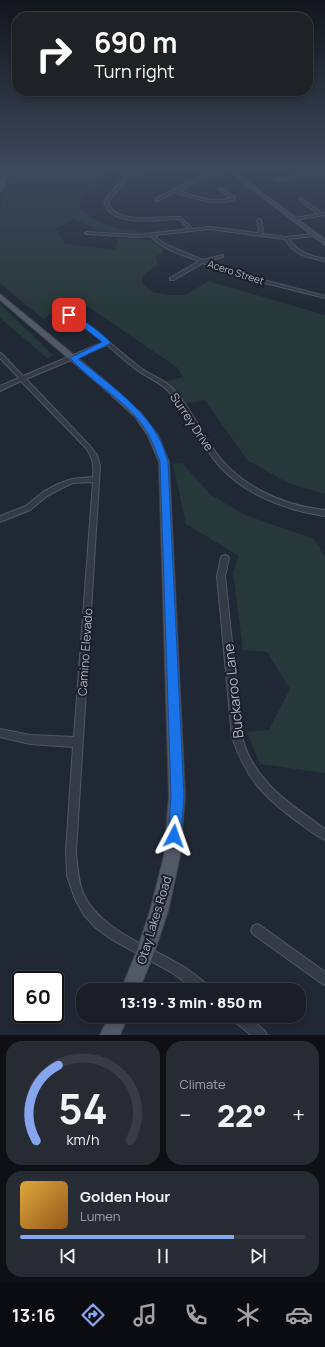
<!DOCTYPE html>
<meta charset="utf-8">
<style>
:root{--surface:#191e28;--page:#262b34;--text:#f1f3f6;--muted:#9fa2a8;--line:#373c45;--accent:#87a5ef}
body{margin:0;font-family:Manrope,sans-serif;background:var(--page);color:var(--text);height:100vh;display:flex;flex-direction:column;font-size:15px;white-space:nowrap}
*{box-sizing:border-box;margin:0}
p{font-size:13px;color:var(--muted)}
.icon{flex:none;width:22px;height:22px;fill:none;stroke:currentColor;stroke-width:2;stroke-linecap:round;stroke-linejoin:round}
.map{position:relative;height:1035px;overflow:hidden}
.side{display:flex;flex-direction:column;gap:6px;padding:6px;background:#0e1016;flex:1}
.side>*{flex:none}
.hud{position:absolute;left:12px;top:12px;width:301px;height:84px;border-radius:16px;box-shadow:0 2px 6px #0003,0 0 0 1px var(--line);background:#202124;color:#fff;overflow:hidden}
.speed{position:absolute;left:12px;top:971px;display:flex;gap:8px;font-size:20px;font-weight:700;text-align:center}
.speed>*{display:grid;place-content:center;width:52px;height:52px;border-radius:50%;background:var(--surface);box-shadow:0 2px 6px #0003,0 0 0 1px var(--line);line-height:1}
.speed .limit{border:2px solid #111;border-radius:6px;background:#fff;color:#111}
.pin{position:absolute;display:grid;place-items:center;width:34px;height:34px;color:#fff;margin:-17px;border-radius:8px;box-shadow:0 2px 6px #0006}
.me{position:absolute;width:44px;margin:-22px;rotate:4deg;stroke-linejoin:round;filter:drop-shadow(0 0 3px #0008)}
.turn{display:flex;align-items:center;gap:14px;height:84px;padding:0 16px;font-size:18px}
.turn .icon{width:52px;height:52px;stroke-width:2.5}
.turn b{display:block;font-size:28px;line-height:34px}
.big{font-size:30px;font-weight:800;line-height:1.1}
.side .tile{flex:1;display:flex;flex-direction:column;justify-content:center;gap:6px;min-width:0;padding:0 14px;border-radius:16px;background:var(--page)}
.side .dial{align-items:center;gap:0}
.dial svg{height:104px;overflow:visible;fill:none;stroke:var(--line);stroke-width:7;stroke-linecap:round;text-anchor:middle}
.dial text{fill:var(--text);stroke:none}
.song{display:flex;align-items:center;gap:12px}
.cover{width:48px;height:48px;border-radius:6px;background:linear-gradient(135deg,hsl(40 70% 55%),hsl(30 70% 35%))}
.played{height:4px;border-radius:2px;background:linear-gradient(90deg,var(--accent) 75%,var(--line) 75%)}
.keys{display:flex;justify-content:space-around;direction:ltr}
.heat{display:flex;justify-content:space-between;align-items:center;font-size:22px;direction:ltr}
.side .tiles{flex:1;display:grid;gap:6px;grid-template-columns:1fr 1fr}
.tile:last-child{grid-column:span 2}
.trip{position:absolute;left:76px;top:983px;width:230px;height:40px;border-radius:16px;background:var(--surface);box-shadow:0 2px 6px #0003,0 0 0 1px var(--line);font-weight:800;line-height:40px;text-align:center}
.dock{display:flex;height:64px;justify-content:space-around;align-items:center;background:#0a0c10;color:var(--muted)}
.dock .icon{width:28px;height:28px}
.dock .current{color:var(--accent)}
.dock b{font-size:18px;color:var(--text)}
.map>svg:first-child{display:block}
</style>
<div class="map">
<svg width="325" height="1035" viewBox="0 0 325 1035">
<rect width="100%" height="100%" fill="#212835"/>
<g fill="#27383a">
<path d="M 10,166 L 105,166 L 102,179 L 82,197 L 80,208 C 90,217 101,224 114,227 C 123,230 134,228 142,234 L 130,234 L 99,231 L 74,219 L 56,229 L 65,244 L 114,250 L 119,238 L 151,240 L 163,249 L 163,253 L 155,257 L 158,264 L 143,275 L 142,283 L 152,292 L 169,295 L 186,295 L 208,281 L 325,315 L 325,494 L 288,483 L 247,460 L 205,400 L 183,404 L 161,383 L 183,377 L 178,368 L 78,300 L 43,319 L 0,283 L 0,208 L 11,171 Z"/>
<polygon points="0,304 53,355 47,358 0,318"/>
<polygon points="182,463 211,495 245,515 314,539 325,556 325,773 260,764 247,732 269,730 290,689 267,652 243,650 233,572 239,556 186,524 173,464"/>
</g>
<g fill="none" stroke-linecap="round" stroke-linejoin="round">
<defs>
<g id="street">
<path d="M 126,166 L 129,166 L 128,173 L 142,172 L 144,173 L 127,175 C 126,186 112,193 108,203 C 110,206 111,209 114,211 C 129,223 161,216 180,217 L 193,229 L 210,227 L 258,233 L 259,229 L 257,220 L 259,219 L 261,220 L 263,229 L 262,234 L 286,237 L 315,234 L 315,236 L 314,236 L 289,239 C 297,252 310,256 325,259 L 325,261 C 308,258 294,255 285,239 L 210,229 L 155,235 L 159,240 L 167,245 L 203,260 L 223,255 L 223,257 L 207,261 L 237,273 L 325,296 L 325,298 L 233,275 L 203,263 L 174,280 L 170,280 L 170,278 L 199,261 C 183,255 163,250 151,236 L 138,237 L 86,234 L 85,233 L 87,232 L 138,235 L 189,229 L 179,219 C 160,219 123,226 109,211 C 107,209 106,205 104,203 L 107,197 L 123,179 Z"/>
<path d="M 191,166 L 194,166 L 205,174 L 258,166 L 264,166 L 209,175 L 178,191 C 195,196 213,204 231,198 L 220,190 L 219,189 L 221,188 L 235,197 L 234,200 C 214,206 195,199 175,192 L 157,201 L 155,201 L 155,199 L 202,176 Z"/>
<polygon points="325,171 325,173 277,181 275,180"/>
<polygon points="301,198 322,213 325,213 325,215 294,220 293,219 295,218 318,214 300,200 299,199"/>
<path d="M 63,312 L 67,312 C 95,327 116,350 142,369 C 152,376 164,379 173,389 C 188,405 198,426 210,444 C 235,484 279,505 325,510 L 325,516 C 282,510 235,491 210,454 C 196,434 186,411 170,393 C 162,383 150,379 140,372 C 128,364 118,354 107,345 L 26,379 L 90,446 L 97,455 L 100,466 L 76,851 C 77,865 78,880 83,893 C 98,928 146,945 177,963 C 189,969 199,978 209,986 L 211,990 L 196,990 L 171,972 L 111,939 L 96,928 L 84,915 L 75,899 L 67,876 L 66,851 L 73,747 L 30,744 L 0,737 L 0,729 L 30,735 L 74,737 L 93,482 L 73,483 L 62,488 L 47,496 L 30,510 L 0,522 L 0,516 L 26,506 L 43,492 L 58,484 L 72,479 L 93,477 C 94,465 93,458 86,448 L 21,381 L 0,391 L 0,386 L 19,378 L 0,358 L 0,353 L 2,354 L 23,376 L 104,342 L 83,326 L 63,314 Z"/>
<path d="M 225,555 L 228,556 L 229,558 L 225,576 L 242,737 C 245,747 248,757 254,765 C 271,793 300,811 325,829 L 325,840 C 316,836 308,829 299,823 C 264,797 246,779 232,737 L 217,576 L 221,558 L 222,556 Z"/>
<polygon points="257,924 261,926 325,972 325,985 321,983 253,934 251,930 253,926"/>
<polygon points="231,1016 247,1016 265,1031 267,1035 251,1035 233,1020"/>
</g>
<polygon id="secondary" points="222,166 227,166 325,240 325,245"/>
<g id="primary">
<polygon points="0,166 4,166 7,177 3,190 0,192"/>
<polygon points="0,294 108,383 141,413 158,435 169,462 185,796 180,856 168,911 154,953 139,990 121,990 136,953 150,911 164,856 169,796 159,462 148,436 135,417 102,387 0,300"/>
<polygon points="109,1016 128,1016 120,1035 100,1035"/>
</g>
</defs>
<use href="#street" stroke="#525763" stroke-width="2"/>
<use href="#secondary" stroke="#525763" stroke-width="2"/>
<use href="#primary" stroke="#3e434f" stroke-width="2"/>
<use href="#street" fill="#343a46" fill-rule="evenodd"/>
<use href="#secondary" fill="#434958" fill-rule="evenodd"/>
<use href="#primary" fill="#525966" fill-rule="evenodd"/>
</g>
<linearGradient id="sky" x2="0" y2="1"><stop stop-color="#12161d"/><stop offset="0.54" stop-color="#3d485c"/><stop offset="1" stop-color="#3d485c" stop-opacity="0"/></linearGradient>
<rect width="325" height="310" fill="url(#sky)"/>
<path fill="#1a73e8" stroke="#114b97" d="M 66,314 C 76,312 104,335 111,343 L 78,359 C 106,382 145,408 161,442 C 164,448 166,456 168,462 L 184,796 L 181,836 L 179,840 L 174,842 L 170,840 L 168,836 L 171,796 L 160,462 C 155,448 150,435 141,423 C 122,398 91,382 70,358 L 102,342 L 83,327 L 66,316 Z"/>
<g text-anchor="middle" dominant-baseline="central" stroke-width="4" stroke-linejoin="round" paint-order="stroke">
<g font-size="10" fill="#afb4c2" stroke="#1a1f2a">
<text transform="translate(236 272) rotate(18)">Acero Street</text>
</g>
<g font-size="12" fill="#afb4c2" stroke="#1a1f2a">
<text transform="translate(192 422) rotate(56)">Surrey Drive</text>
<text transform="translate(85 652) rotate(-86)">Camino Elevado</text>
<text transform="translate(154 920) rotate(-73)">Otay Lakes Road</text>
</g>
<g font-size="14" fill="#afb4c2" stroke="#1a1f2a">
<text transform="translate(233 691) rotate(-96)">Buckaroo Lane</text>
</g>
</g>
</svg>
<div class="speed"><div class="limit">60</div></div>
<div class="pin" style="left:69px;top:315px;background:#d93025"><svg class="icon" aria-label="arrive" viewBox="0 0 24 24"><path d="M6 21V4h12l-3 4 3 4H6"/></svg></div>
<svg class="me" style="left:174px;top:836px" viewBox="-20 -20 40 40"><path d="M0-17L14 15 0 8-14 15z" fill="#1a73e8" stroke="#fff" stroke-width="4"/></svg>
<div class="trip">13:19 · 3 min · 850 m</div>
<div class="hud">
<div class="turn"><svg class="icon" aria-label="right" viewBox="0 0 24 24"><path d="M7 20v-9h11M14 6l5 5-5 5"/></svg><div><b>690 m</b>Turn right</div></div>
</div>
</div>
<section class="side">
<div class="tiles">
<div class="tile dial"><svg viewBox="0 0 100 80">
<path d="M14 69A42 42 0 1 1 86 69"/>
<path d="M14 69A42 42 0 0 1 31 11" stroke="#87a5ef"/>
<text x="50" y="56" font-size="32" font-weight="700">54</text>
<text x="50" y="72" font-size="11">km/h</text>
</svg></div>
<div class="tile"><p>Climate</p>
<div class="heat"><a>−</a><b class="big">22°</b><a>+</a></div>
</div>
<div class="tile">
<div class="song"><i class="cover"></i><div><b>Golden Hour</b><p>Lumen</p></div></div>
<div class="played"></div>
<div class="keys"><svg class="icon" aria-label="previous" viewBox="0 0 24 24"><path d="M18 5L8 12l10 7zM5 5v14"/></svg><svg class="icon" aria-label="pause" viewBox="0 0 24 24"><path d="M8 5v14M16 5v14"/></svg><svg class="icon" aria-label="next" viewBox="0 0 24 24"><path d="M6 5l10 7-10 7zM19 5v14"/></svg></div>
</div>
</div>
</section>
<nav class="dock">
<b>13:16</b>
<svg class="icon current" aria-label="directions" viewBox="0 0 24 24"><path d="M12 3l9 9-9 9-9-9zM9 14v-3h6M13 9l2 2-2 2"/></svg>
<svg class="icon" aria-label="music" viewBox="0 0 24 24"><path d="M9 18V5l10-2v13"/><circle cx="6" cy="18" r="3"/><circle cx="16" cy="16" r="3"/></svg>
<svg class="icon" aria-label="phone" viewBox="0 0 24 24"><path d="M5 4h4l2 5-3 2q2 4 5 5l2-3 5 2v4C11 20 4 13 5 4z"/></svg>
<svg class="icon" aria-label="climate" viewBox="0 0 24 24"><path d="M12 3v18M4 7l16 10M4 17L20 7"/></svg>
<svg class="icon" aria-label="car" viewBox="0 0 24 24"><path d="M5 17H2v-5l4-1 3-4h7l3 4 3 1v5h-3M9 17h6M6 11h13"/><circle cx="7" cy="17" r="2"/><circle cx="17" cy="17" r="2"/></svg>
</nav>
